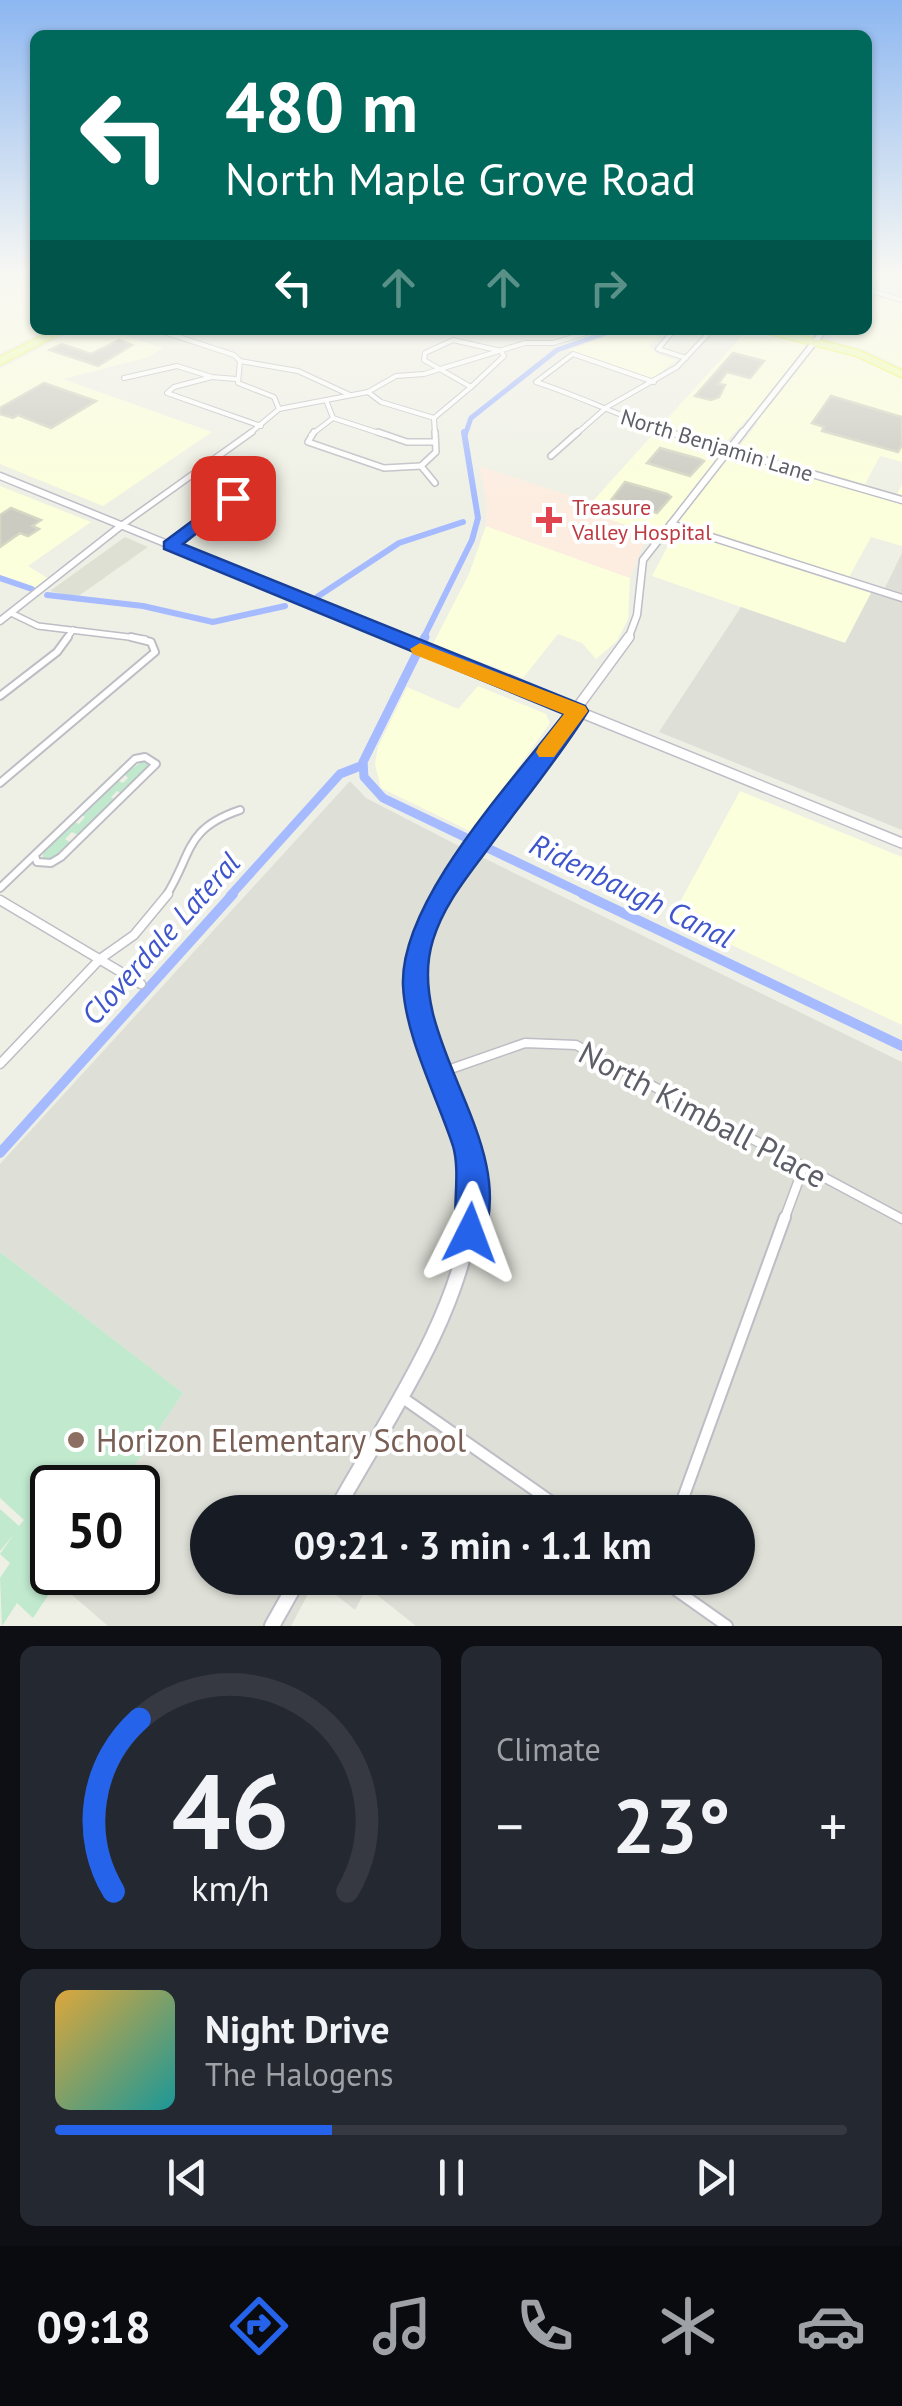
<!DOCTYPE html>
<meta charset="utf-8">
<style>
:root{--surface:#171b24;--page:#242831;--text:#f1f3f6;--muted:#9ea1a6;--line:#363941;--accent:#2563eb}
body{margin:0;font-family:"PT Sans",sans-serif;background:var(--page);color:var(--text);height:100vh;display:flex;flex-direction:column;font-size:38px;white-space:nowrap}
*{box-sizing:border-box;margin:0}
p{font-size:32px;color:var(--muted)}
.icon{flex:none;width:55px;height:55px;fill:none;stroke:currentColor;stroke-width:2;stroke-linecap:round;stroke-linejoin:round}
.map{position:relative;height:1626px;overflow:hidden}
.sheet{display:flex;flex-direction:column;gap:20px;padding:20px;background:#0d0f14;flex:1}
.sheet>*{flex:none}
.top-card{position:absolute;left:30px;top:30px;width:842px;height:305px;border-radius:15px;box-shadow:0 2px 8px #0004;background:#00695c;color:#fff;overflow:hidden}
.speed{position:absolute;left:30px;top:1465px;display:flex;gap:20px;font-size:50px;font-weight:700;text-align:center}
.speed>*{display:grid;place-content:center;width:130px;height:130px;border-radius:50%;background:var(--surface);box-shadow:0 2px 8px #0004;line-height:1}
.speed .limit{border:5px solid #111;border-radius:15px;background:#fff;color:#111}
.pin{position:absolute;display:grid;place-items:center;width:85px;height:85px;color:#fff;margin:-42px;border-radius:20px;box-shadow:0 5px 15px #0006}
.me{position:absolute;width:110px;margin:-55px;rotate:3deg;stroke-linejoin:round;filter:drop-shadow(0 0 8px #0008)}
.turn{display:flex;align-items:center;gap:35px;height:210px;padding:0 30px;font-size:45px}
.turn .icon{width:130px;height:130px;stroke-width:2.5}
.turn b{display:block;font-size:70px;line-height:85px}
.lanes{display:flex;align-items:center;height:95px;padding:0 30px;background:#0003;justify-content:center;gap:50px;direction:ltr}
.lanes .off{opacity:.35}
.big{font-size:75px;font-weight:700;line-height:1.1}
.sheet .tile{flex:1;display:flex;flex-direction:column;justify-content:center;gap:15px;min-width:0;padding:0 35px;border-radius:15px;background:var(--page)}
.sheet .dial{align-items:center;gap:0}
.dial svg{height:260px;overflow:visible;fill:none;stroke:var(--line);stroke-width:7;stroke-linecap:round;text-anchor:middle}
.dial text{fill:var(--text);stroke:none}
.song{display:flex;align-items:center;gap:30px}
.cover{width:120px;height:120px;border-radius:15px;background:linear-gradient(135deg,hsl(40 70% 55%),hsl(180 70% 35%))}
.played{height:10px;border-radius:5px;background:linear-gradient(90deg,var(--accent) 35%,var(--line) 35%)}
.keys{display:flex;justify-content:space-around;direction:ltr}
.heat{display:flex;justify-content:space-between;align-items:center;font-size:55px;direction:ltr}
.sheet .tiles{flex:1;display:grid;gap:20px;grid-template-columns:1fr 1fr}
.tile:last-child{grid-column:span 2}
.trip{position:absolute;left:190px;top:1495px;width:565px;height:100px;border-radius:50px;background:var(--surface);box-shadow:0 2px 8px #0004;font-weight:700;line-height:100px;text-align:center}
.tab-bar{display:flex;height:160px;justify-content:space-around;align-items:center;background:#090b0e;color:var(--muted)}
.tab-bar .icon{width:70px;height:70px}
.tab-bar .selected{color:var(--accent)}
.tab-bar b{font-size:45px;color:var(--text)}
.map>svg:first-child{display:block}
</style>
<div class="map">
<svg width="902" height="1626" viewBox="0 0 902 1626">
<rect width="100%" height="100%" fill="#eff0e5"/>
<g fill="#fcffdb">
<polygon points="8,275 35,283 35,330 46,330 0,354 0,279"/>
<polygon points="868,294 902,303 902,368 867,351 829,340 834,330 868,330"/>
<polygon points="73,330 130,330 123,335 163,348 149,357 63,379 212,432 103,506 0,464 0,369"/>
<polygon points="623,330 667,330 649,345 657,354 677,360 650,380 569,350"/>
<polygon points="747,330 851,355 902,379 902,462 880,456 865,484 897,494 902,484 902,546 871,537 849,577 831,571 827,579 871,593 845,643 652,576 671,540 584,511 655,432 733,455 758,422 747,419 724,444 660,427"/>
<polygon points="0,486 91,522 28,566 49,579 35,590 0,576"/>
<polygon points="486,526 630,578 628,619 617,641 596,659 582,643 558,634 523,678 433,644 469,574"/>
<polygon points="478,686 546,714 550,723 472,832 381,788 375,764 378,747 407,687 458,709"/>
<polygon points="740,791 902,857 902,1025 672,917"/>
</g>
<g fill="#dedfd7" fill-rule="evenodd">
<polygon points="902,553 902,830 659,732 741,607 845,643 871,593 881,596"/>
<path d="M 350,781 L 366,798 L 459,846 L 902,1062 L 902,1626 L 416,1626 L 367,1587 L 355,1610 L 316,1579 L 291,1626 L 108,1626 L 57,1582 L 63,1573 L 138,1572 L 138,1488 L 120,1487 L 183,1393 L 0,1252 L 0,1164 ZM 208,1512 L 738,1512 L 738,1578 L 208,1578 Z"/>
</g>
<polygon fill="#dfe0d4" points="125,537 148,547 77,597 50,591"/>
<polygon fill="#fdede1" points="479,466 592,503 584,511 648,533 630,578 486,526 487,503"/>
<g fill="#c0e9ce">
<polygon points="143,761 150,766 123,794 117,791 111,797 116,801 78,835 72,832 65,839 71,843 52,859 42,859 45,848 73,821 79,824 85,817 80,814 117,780 123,783 128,778 124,774"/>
<polygon points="0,1252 183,1393 120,1487 52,1488 52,1572 63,1573 33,1618 17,1603 2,1626 0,1578 10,1563 0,1554 14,1534 0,1551 0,1509 19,1526 24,1520 0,1498"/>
</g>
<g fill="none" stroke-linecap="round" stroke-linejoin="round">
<polyline stroke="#a6bbff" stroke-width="5" points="465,435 471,418 557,350 614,330"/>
<g stroke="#a6bbff" stroke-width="6">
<polyline points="0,578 32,589"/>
<polyline points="47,595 143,606 213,622 285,606"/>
<polyline points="317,597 399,543 463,522"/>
<polyline points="423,639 472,540 478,518 464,432"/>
</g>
<g stroke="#a6bbff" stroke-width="9">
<polyline points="425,637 363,762 364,777 383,798 588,896"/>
<polyline points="230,896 340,774 363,765"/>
</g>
<g stroke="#a6bbff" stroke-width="10">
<polyline points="583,894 902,1046"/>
<polyline points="0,1153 233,894"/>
</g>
</g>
<g fill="#cbcbc2" stroke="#d5d6c3" stroke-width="2.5">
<polygon points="119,340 132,345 98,366 50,350 62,344 91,354"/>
<polygon points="733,353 764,361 750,378 727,372 718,384 725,385 719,397 711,400 695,396"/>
<polygon points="44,383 96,401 51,428 18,415 13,418 0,414 0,408"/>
<polygon points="831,396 902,417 902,445 898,452 822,431 824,427 812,423"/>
<polygon points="660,448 700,459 704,461 690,476 647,463"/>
<polygon points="625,482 667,494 671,497 657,513 612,499"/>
<polygon points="11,508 41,520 32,526 39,529 28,536 20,533 0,547 0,515"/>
</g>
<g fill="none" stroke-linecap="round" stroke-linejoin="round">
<defs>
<g id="street-far4">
<polyline points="868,290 902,300"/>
<polyline points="158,330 234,355 240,361 238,383 274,397 279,409"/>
<polyline points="674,330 658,349 686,358"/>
<polygon points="453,340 501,351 504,356 471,387 424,360 425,353"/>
<polyline points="240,361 298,371 350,395"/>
<polyline points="212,377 174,387 167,393 261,426"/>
<polyline points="124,378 177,366 212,377 236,379"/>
<path d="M 654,382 L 573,354 L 536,382 C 585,398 627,420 678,435"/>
<polyline points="368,392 381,402 434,418"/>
<polyline points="333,418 385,435"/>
<polyline points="248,435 279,409 368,392 396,376 424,374 525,343 553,343 596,330"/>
<polyline points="311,435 333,418 326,400"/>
<polyline points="435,435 434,418 471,387"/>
<polyline points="575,435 607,407 677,367 709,333"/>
</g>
<g id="street-far3">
<polyline points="314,432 308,442 384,468 421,466"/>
<polyline points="378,432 407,442 435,442"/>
<polyline points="669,432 729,450"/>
<polyline points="551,456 578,432"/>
<polyline points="421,466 436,452 435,432"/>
<polyline points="421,466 435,483"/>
<polyline points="122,525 252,432"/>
<polyline points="171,545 252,484"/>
<polyline points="11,613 38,626 145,639"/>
<polyline points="66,639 73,630"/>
</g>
<g id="street-far2">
<polyline points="0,696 57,652 68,637"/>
<polyline points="0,783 155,652 151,642 131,637"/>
<polyline points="0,888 135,759 145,757 156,764 61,857 51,863 37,862 35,856"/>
<path d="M 166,896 C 193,853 184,829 240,810"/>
</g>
<g id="street-far1">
<polyline points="0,900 141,984"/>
<polyline points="0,1064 100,959 134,935 168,894"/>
<polyline points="442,1072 525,1043 576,1045 902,1219"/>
<polyline points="784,1220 804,1166"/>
</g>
<g id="street">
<polyline points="400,1396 566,1512"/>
<polyline points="678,1512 785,1217"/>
<polyline points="659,1578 727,1626"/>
</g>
<polyline id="secondary-far4" points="741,435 824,330"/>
<g id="secondary-far3">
<polyline points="729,450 902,500"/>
<polyline points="0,476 401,639"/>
<polyline points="671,524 902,598"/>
<polyline points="0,621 122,525"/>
<polyline points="628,639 637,615 643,560 743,432"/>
</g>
<g id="secondary-far2">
<polyline points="395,637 902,843"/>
<polyline points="439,896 629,637"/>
</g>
<path id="secondary-far1" d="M 440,894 C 370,1010 486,1097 470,1220"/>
<g id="secondary">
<path d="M 335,1512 C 384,1423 458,1319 471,1217"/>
<polyline points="272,1626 299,1578"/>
</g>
<g id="primary">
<polyline points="766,330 857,353 902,374"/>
<polyline points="0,361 60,330"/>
</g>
</defs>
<use href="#street-far4" stroke="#bdbdc5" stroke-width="6"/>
<use href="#street-far3" stroke="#bdbdc5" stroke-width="8"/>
<use href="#street-far2" stroke="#bdbdc5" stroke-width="10"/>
<use href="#street-far1" stroke="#bdbdc5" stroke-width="11"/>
<use href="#street" stroke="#bdbdc5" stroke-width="14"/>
<use href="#secondary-far4" stroke="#bdbec7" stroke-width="8"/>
<use href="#secondary-far3" stroke="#bdbec7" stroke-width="9"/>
<use href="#secondary-far2" stroke="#bdbec7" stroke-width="12"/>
<use href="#secondary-far1" stroke="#bdbec7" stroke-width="14"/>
<use href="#secondary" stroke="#bdbec7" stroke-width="18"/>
<use href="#primary" stroke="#f3fb53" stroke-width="9"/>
<use href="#street-far4" stroke="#fff" stroke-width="4"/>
<use href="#street-far3" stroke="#fff" stroke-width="5"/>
<use href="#street-far2" stroke="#fff" stroke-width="6"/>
<use href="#street-far1" stroke="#fff" stroke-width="8"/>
<use href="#street" stroke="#fff" stroke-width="10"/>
<use href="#secondary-far4" stroke="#fff" stroke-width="5"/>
<use href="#secondary-far3" stroke="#fff" stroke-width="6"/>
<use href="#secondary-far2" stroke="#fff" stroke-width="9"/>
<use href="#secondary-far1" stroke="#fff" stroke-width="10"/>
<use href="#secondary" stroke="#fff" stroke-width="14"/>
<use href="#primary" stroke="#f1ffab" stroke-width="6"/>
</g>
<linearGradient id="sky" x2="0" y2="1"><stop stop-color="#8db7f1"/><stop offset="0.55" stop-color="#f8f8f3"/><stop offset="1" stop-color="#f8f8f3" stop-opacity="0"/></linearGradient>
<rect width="902" height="499" fill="url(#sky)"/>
<path fill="#2563eb" stroke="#184099" stroke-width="2.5" d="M 227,495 L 241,498 L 183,544 L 585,706 L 588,711 C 557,761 518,807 484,854 C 464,881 443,907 433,940 C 402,1039 523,1143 481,1244 L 470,1249 L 460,1244 C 449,1218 462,1177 453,1146 C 437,1097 405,1036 403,985 C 400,900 513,781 564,714 L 164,549 L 164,542 Z"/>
<polygon fill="#f59e0b" points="420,643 585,706 588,711 554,757 539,757 536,752 539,746 564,714 413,654 410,649"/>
<path fill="#e0444e" stroke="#fff" stroke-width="4" d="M544 505h10v10h10v10h-10v10h-10v-10h-10v-10h10z"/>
<circle fill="#8d6e63" stroke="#fff" stroke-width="4" cx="76" cy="1440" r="10"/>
<g text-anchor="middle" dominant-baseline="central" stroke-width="8" stroke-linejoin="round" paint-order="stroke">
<g font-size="22" fill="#5d5e67" stroke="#fff">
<text transform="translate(717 445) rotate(17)">North Benjamin Lane</text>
</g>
<g font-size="22" fill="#be3a42" stroke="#fff" text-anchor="start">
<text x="572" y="507">Treasure<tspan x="572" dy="25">Valley Hospital</tspan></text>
</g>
<g font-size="30" font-style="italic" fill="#3f55cc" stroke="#fff">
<text transform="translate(632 890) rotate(26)">Ridenbaugh Canal</text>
<text transform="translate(160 938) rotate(-48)">Cloverdale Lateral</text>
</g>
<g font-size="32" fill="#5d5e67" stroke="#fff">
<text transform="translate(703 1114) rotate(28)">North Kimball Place</text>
</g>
<g font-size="32" fill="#785e54" stroke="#fff" text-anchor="start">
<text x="96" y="1440">Horizon Elementary School</text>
</g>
</g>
</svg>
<div class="speed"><div class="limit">50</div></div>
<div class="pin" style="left:233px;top:498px;background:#d93025"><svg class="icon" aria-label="arrive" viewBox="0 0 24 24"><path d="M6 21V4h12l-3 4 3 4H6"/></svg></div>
<svg class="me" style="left:470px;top:1233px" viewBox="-20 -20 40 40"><path d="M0-17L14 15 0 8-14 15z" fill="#2563eb" stroke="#fff" stroke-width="4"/></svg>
<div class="trip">09:21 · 3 min · 1.1 km</div>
<div class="top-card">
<div class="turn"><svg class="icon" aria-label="left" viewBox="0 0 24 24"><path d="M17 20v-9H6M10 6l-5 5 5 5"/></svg><div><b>480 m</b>North Maple Grove Road</div></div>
<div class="lanes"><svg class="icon" aria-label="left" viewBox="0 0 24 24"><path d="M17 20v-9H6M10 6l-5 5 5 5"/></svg><svg class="icon off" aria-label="ahead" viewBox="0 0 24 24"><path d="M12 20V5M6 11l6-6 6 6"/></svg><svg class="icon off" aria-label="ahead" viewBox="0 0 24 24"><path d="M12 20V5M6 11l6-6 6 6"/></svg><svg class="icon off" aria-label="right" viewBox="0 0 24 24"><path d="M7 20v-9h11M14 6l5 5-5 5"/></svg></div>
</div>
</div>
<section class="sheet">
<div class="tiles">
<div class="tile dial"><svg viewBox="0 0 100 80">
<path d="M14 69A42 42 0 1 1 86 69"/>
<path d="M14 69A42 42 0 0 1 22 16" stroke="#2563eb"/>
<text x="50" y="56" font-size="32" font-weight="700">46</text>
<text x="50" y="72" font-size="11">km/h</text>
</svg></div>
<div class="tile"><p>Climate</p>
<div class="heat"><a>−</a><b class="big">23°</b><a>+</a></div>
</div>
<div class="tile">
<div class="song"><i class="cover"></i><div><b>Night Drive</b><p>The Halogens</p></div></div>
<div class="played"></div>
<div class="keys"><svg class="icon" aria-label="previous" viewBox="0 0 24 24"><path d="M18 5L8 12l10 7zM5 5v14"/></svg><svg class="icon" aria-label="pause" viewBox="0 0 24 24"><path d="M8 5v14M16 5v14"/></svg><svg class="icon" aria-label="next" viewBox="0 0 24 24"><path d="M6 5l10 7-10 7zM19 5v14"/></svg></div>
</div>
</div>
</section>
<nav class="tab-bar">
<b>09:18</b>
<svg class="icon selected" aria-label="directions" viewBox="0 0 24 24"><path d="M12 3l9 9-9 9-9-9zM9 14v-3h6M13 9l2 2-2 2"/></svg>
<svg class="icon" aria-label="music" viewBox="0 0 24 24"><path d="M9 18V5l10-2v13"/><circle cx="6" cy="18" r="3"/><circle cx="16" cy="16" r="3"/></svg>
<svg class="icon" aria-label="phone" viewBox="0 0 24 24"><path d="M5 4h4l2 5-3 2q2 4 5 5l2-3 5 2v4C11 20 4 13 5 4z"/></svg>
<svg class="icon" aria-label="climate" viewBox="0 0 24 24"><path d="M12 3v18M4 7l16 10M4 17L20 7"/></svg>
<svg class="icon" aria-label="car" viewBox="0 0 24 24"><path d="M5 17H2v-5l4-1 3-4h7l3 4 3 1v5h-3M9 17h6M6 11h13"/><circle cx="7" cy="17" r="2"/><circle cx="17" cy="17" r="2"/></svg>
</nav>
